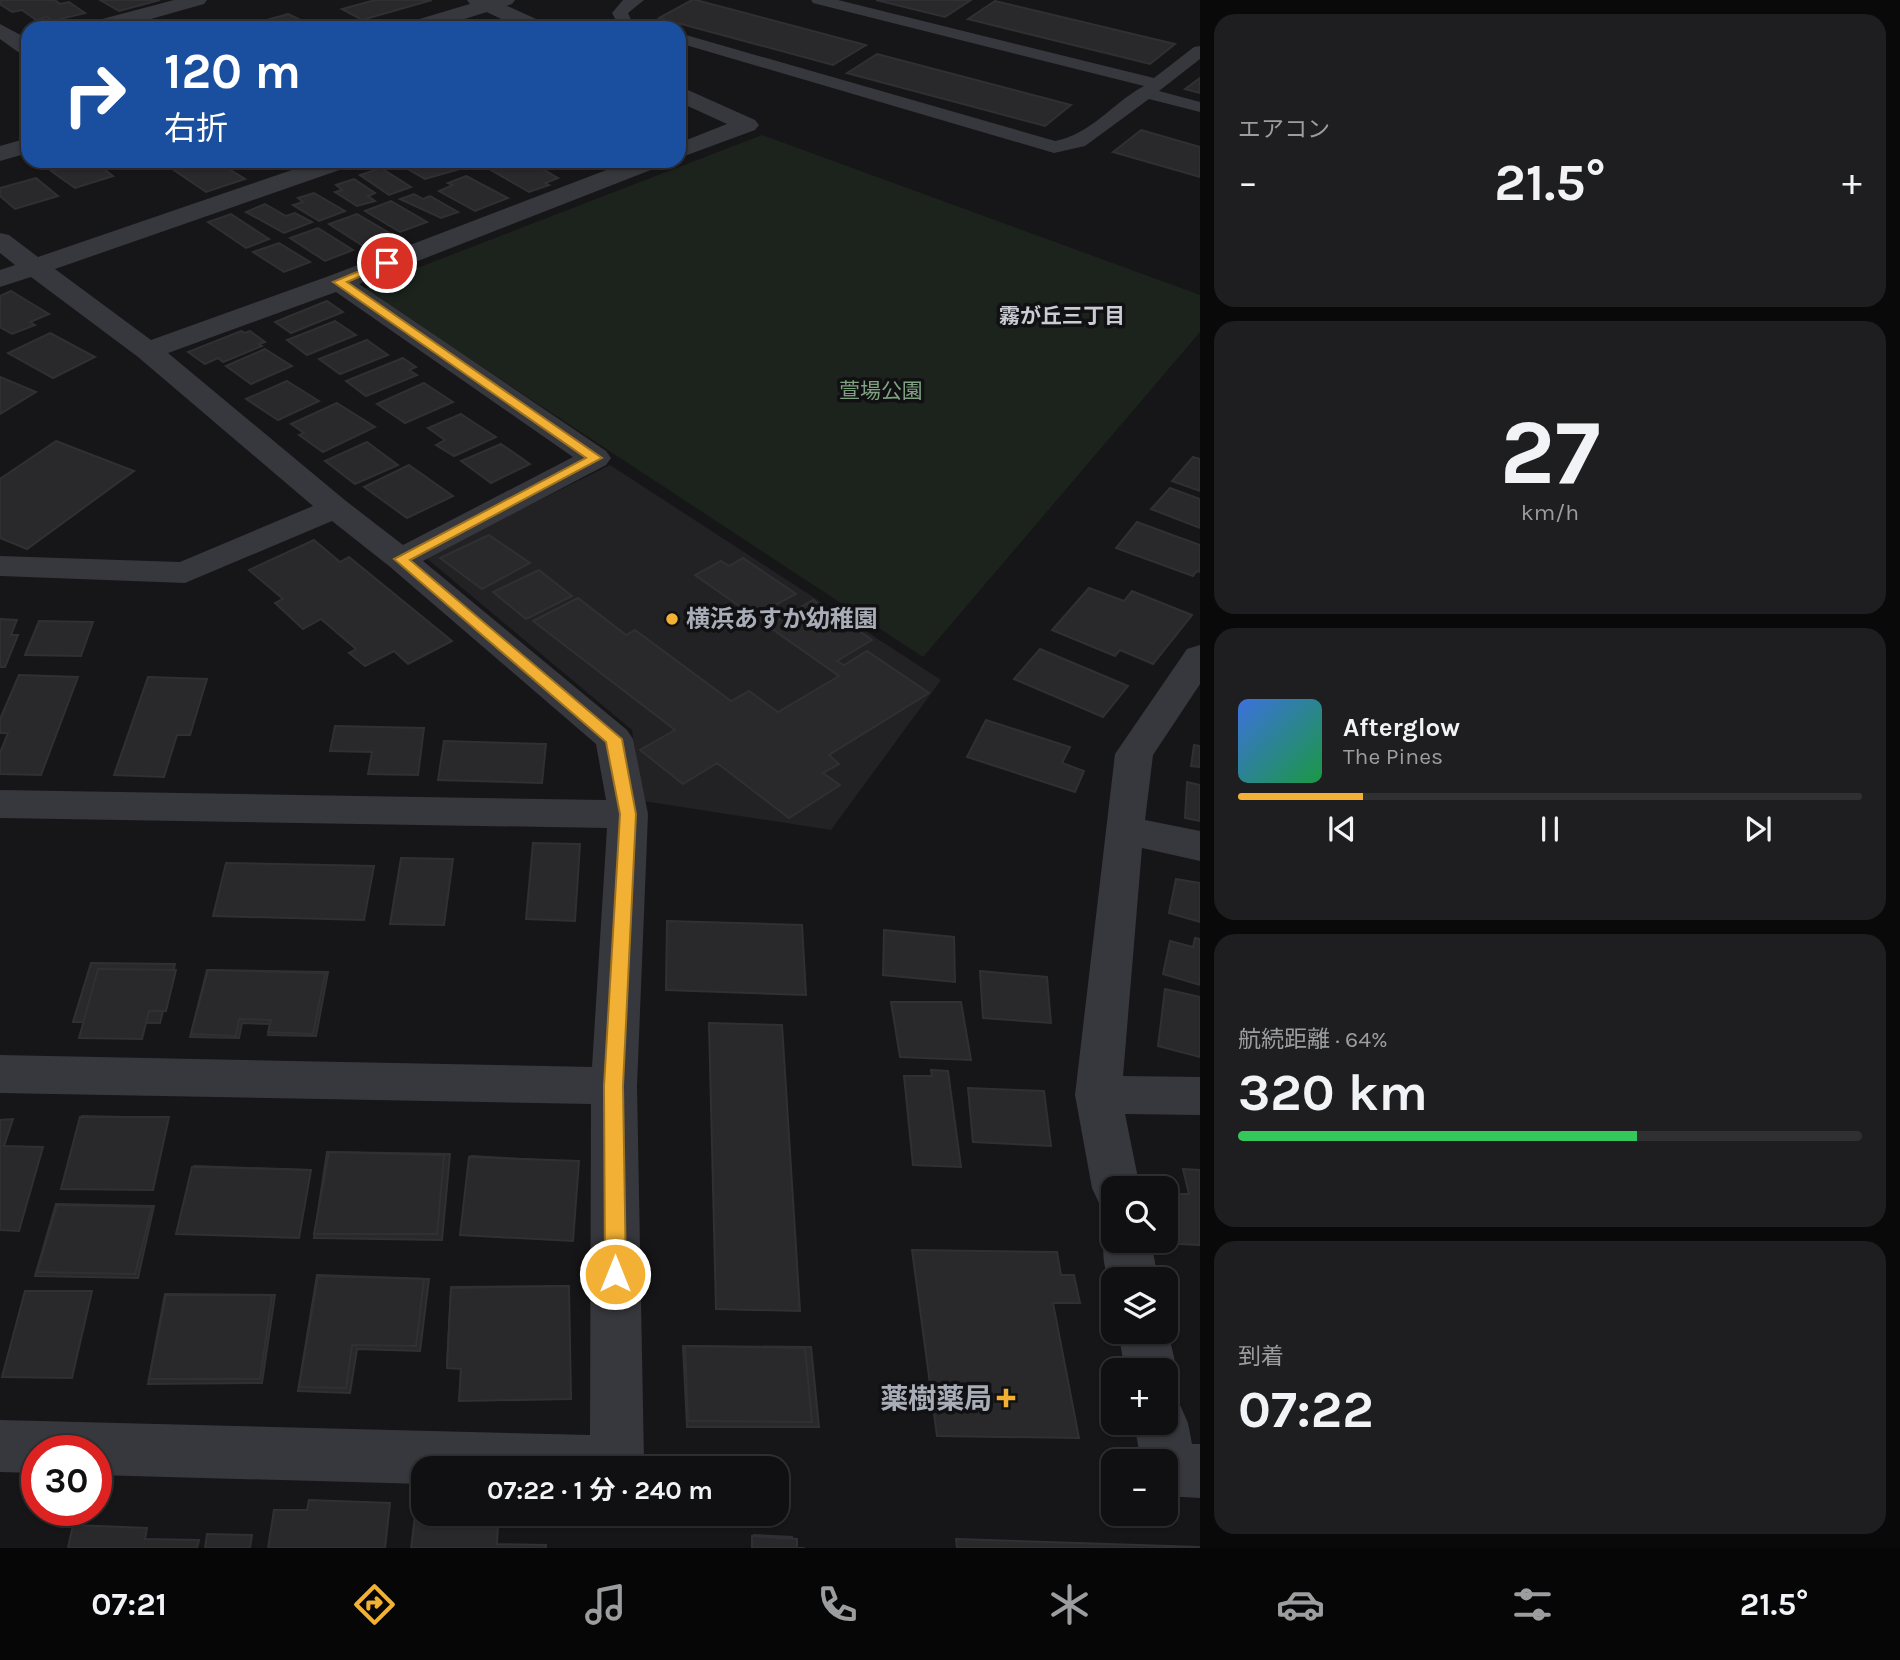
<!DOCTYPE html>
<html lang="ja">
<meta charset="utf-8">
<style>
:root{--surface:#101012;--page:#1e1e20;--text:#f1f3f6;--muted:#9c9d9f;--line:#303032;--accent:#f2b134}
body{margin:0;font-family:Karla,"Noto Sans JP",sans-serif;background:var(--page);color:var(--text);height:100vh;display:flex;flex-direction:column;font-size:26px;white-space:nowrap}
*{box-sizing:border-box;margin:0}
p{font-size:23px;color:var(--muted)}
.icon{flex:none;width:38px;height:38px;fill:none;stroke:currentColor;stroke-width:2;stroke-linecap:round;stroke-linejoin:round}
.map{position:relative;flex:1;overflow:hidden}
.panel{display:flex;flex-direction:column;gap:14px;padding:14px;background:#09090a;width:700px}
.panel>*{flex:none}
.top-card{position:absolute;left:21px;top:21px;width:665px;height:147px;border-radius:21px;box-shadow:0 2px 5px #0004,0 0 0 2px var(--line);background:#1a4fa0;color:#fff;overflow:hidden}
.buttons{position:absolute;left:1101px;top:1176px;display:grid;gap:14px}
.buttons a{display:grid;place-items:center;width:77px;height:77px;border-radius:14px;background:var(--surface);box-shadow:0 2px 5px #0004,0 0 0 2px var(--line);font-size:35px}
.speed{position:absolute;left:21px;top:1435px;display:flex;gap:14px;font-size:35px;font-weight:700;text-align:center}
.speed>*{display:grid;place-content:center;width:91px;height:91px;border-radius:50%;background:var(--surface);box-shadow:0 2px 5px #0004,0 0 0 2px var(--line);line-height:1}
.speed .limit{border:10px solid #d22;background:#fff;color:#111}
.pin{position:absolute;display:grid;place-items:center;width:60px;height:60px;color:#fff;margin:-30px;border:4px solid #fff;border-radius:50%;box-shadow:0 2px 7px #0007}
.me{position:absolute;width:77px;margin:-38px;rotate:0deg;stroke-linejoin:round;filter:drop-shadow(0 0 5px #0008)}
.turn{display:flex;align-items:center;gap:24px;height:147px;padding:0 28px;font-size:32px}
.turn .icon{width:91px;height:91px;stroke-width:2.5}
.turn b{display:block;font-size:49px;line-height:60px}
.big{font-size:52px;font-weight:700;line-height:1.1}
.panel .tile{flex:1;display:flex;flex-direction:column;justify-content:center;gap:10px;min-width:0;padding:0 24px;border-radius:21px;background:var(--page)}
.panel .dial{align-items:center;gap:0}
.dial b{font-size:91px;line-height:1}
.song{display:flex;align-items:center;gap:21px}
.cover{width:84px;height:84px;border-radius:10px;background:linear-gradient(135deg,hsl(220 70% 55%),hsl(140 70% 35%))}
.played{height:7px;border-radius:4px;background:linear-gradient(90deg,var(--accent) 20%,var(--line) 20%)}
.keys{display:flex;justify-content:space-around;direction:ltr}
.heat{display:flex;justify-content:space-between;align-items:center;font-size:38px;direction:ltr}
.charge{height:10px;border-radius:5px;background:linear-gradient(90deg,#34c759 64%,var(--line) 0)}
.trip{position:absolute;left:411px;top:1456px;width:378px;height:70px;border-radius:21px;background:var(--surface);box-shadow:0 2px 5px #0004,0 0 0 2px var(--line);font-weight:700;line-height:70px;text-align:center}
.menu{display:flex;height:112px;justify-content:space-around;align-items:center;background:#060607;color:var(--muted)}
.menu .icon{width:49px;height:49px}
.menu .selected{color:var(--accent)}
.menu b{font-size:32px;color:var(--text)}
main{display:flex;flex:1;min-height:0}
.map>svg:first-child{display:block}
</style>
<main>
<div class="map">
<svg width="1200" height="1548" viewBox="0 0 1200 1548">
<rect width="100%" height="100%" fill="#161618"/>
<polygon fill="#222225" points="610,465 941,680 831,830 643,801 632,730 425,557"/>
<polygon fill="#1c231d" points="762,135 1200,295 1200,332 923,657 363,289"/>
<g fill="#29292c" stroke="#303034" stroke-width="2">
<polygon points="0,0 55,0 60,4 69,2 85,13 52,21 47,17 36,20 22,10 12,12 0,4"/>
<polygon points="100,0 160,0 119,11"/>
<polygon points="375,0 432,0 362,20 342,9"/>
<polygon points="692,0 696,0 866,45 833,65 659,18"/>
<polygon points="876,0 971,0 945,17"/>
<polygon points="995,1 1175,44 1150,64 968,19"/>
<polygon points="288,14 317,28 242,27"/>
<polygon points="877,54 1071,105 1045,126 847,73"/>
<polygon points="1200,78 1200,93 1185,89"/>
<polygon points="1141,130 1200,147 1200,177 1113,152"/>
<polygon points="55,161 111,161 99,165 113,176 75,188 51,171 62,168"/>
<polygon points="183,161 216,161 245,179 206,192 168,166"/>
<polygon points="250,161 287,161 264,169"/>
<polygon points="408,161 445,161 460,169 425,179 399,164"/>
<polygon points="498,161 529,161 558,178 545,183 549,185 529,192 484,166"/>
<polygon points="557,161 595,161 573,169"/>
<polygon points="381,168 411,187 389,195 360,175"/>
<polygon points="466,176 508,198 475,211 439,191 453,185 448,183"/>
<polygon points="36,178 58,196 15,209 0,196 0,188"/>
<polygon points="354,179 375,193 368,196 375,201 357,206 335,192 342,190 336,185"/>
<polygon points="314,193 345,211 319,221 293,205 303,202 298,198"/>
<polygon points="414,194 423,199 430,196 458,212 441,218 400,199"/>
<polygon points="391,201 427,222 400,232 365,211"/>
<polygon points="265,204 286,216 295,213 312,222 284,233 246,212"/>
<polygon points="231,214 269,239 246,248 208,222"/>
<polygon points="357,214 393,235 363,246 329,224"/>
<polygon points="318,228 353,250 325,261 290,238"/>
<polygon points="279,243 310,262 284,272 253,252"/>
<polygon points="11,291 49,314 30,322 35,325 12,334 0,327 0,296"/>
<polygon points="327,301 343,312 291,333 275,322"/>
<polygon points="335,321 356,335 307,355 287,340"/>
<polygon points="241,331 245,333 250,331 265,342 259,344 262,346 223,362 218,358 205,364 188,352"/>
<polygon points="50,333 95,357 53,378 8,353"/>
<polygon points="367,340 388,355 340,374 319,359"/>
<polygon points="265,349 292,366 251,384 226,366"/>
<polygon points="403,358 416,367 409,370 417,375 366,396 346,381"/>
<polygon points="0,377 36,392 0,414"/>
<polygon points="287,381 319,401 278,420 246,399"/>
<polygon points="424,383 453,402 405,423 377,404"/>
<polygon points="337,403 375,427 323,452 299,435 304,433 291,424"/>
<polygon points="461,414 496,437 454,456 436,445 445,440 428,428"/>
<polygon points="56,441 134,471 27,549 0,538 0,479"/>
<polygon points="367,442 398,465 355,484 325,461"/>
<polygon points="501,444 530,464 491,483 461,461"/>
<polygon points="1193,457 1200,459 1200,491 1172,481"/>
<polygon points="409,465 453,496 407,518 364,487"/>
<polygon points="1170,488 1200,499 1200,528 1151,509"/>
<polygon points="1137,522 1200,545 1200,572 1197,571 1193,576 1116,548"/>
<polygon points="489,535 530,563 482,589 440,558"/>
<polygon points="314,540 340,562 349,557 452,641 408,664 394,651 365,666 349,653 356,649 321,619 303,629 275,603 283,599 249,570"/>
<polygon points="743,558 796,594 764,611 777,621 813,600 872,640 837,661 844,665 867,651 929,693 829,755 839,764 823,773 840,785 789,818 717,763 683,784 640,750 675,730 533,621 578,598 626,635 635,630 731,701 749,691 778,712 839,676 695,575 721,561 729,566"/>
<polygon points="539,570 572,596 526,619 493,592"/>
<polygon points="1089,588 1124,601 1132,591 1192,615 1153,664 1120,650 1115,656 1052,630"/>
<polygon points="0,619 17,620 11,635 18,635 5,667 0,667"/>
<polygon points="39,621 93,622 81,656 25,655"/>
<polygon points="1040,649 1128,686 1103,717 1014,679"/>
<polygon points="19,675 78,677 41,775 0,774 0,753 8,733 0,733 0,719"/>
<polygon points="148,677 207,679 190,735 177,735 164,777 114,775"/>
<polygon points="986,720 1070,747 1062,763 1084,771 1075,792 967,757"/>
<polygon points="335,726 424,728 418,775 368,774 372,752 330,751"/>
<polygon points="444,741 546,744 542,783 438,780"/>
<polygon points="1194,745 1200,746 1200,767 1191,766"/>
<polygon points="1187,782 1200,785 1200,821 1185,818"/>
<polygon points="533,843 580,844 575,921 526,919"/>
<polygon points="401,858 453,859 444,925 390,924"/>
<polygon points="226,863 374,866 364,920 213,916"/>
<polygon points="1176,879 1200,883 1200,922 1169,913"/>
<polygon points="667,921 802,925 806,995 666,990"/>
<polygon points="884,930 954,937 955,982 883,975"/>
<polygon points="1195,938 1200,939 1200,985 1163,974 1170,941 1193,947"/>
<polygon points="91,963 175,964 160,1023 73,1022"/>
<polygon points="98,969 176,970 166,1011 149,1011 142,1039 79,1038"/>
<polygon points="207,970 328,972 316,1036 268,1035 271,1024 242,1023 239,1038 190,1037"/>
<polygon points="208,970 325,973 313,1034 268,1032 271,1020 239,1019 236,1036 191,1034"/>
<polygon points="980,971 1047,977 1051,1023 983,1018"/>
<polygon points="1165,989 1200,997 1200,1057 1158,1046"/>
<polygon points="891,1002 961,1002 971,1060 900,1057"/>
<polygon points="709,1023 782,1025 800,1311 716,1309"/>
<polygon points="931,1070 948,1071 961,1167 913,1165 904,1076 932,1076"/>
<polygon points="968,1088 1044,1091 1051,1146 973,1142"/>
<polygon points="82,1116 166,1118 150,1187 63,1186"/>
<polygon points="80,1117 169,1117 153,1190 61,1189"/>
<polygon points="13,1119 4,1146 43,1147 19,1231 0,1230 0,1120"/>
<polygon points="327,1152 450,1154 442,1240 314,1238"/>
<polygon points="329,1152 444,1155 437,1234 314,1234"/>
<polygon points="471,1156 574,1162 568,1237 462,1232"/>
<polygon points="469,1157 579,1161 573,1241 460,1235"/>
<polygon points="194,1166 309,1170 297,1234 179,1230"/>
<polygon points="192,1167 311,1170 299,1238 176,1234"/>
<polygon points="1183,1169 1200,1170 1200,1245 1179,1244 1168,1194 1189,1194"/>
<polygon points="56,1204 154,1206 138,1278 35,1276"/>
<polygon points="57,1205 152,1207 135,1274 37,1272"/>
<polygon points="912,1250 1057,1252 1061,1275 1074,1275 1080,1303 1053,1303 1079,1438 937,1436"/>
<polygon points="317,1275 429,1279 420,1351 357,1349 350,1393 298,1391"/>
<polygon points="318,1276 424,1279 416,1346 352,1345 346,1388 299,1387"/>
<polygon points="568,1286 566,1396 460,1396 461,1364 447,1365 451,1287"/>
<polygon points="569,1286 571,1399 459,1401 461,1369 447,1368 451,1288"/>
<polygon points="25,1291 92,1291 72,1378 2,1377"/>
<polygon points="165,1294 275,1295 262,1383 148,1384"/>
<polygon points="166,1295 272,1295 260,1379 149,1379"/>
<polygon points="683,1346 811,1347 819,1427 687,1427"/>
<polygon points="685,1346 805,1348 812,1422 688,1421"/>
<polygon points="309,1500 390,1503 385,1548 268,1548 274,1510 307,1510"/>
<polygon points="416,1508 424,1508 424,1514 472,1514 471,1523 498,1524 497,1544 546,1545 546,1548 411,1548"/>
<polygon points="73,1525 147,1528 145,1539 199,1540 197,1548 68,1548"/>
<polygon points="207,1534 252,1535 250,1548 205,1548"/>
<polygon points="754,1535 792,1537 793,1548 754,1548"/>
<polygon points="752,1536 797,1539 797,1548 805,1548 752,1548"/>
<polygon points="956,1539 1200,1547 1200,1548 957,1548"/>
</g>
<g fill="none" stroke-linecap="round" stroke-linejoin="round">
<g fill="#37383d" fill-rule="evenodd">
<polygon points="623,0 644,0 628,13 631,20 650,25 652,28 619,26 612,13"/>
<path d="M 811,0 L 838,0 L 1154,78 L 1194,47 L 1200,46 L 1200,59 L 1159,91 L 1200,102 L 1200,112 L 1149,99 L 1085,146 L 1054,153 L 679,43 L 679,33 L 1055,141 C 1092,134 1112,103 1144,86 L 813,3 Z"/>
</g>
<g fill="#37383d" fill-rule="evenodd">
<polygon points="174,0 207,0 204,4 119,28 84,28 87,23"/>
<polygon points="467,0 494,0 545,23 548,28 520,28 470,4"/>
<polygon points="0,24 28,39 28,53 18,52 0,39"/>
<polygon points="679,86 755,120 759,125 755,130 679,158 679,143 727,124 679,102"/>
<path d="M 318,161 L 354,161 L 351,166 L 55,269 L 151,340 L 329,276 L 630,161 L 664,161 L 661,166 L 359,284 L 606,451 L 611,458 L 606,465 L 423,561 L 627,730 L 633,739 L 648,814 L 637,1086 L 644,1462 L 642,1468 L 424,1468 L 424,1484 L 96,1475 L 96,1451 L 37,1451 L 37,1473 L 0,1472 L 0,1420 L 590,1435 L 591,1104 L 0,1093 L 0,1055 L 592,1067 L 607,828 L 0,818 L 0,790 L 606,800 L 596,744 L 389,566 L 332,521 L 185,583 L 0,576 L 0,556 L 180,562 L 313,506 L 138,357 L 31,277 L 0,287 L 0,270 L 15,265 L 0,253 L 0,233 L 9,235 L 38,257 ZM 336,292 L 573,457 L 403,545 L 346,501 L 168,353 Z"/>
<polygon points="1200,645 1200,684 1153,755 1145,820 1200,831 1200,861 1142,848 1123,1076 1200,1077 1200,1115 1125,1114 1140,1188 1113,1188 1113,1208 1099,1203 1092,1188 1075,1095 1115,754 1187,649"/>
<path d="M 1113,1224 L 1113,1241 L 1151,1241 L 1158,1279 L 1113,1279 L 1113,1290 C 1103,1269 1099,1246 1109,1225 Z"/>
<polygon points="1166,1323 1177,1370 1169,1387 1166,1389 1166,1370 1125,1370 1118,1332 1166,1332"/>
<polygon points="1166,1399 1180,1405 1188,1423 1192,1444 1200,1444 1200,1498 1166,1496 1166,1461 1141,1461 1134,1423 1166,1423"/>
</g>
<g fill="#37383d" fill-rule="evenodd">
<polygon points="483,0 515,0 512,4 436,28 403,28 406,23"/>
<polygon points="28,138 28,153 0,161 0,146"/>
</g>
</g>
<polygon fill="#f2b134" stroke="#9d7322" stroke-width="2" points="383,261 392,263 347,282 602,458 410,560 622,739 636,814 623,1086 626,1274 623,1280 615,1283 608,1280 605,1274 604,1086 620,814 606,742 394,559 586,458 333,282"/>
<g fill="#f2b134" stroke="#111113" stroke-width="2.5">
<circle cx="672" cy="619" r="7"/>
<path d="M1002.5 1387.5h7v7h7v7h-7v7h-7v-7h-7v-7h7z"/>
</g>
<g text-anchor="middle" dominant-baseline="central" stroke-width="7" stroke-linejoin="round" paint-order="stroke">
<g font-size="21" font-weight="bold" fill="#c9ccd4" stroke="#111113">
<text x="1062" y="316">霧が丘三丁目</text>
</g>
<g font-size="21" fill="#7fa381" stroke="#111113">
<text x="881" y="391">萱場公園</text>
</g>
<g font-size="24" font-weight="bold" fill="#a8adb8" stroke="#111113" text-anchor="start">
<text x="686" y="619">横浜あすか幼稚園</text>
</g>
<g font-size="28" font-weight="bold" fill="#a8adb8" stroke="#111113" text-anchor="end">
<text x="992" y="1398">薬樹薬局</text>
</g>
</g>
</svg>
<div class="buttons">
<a><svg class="icon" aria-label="search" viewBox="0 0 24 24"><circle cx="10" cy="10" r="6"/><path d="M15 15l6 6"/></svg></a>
<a><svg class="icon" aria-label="layers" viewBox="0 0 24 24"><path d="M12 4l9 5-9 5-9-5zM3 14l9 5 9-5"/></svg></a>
<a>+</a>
<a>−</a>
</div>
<div class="speed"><div class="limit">30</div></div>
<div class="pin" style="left:387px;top:263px;background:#d93025"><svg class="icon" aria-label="arrive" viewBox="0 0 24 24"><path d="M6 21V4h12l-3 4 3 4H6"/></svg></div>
<svg class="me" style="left:615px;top:1274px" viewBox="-20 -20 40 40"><circle r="17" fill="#f2b134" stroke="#fff" stroke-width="3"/><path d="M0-11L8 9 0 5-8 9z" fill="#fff"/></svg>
<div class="trip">07:22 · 1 分 · 240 m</div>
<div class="top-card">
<div class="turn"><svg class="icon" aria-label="right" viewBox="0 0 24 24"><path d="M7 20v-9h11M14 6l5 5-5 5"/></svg><div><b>120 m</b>右折</div></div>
</div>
</div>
<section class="panel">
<div class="tile"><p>エアコン</p>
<div class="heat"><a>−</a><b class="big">21.5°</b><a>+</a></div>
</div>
<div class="tile dial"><b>27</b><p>km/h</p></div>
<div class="tile">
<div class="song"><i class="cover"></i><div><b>Afterglow</b><p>The Pines</p></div></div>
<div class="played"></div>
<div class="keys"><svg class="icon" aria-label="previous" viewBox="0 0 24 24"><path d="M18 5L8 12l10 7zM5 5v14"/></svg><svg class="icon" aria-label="pause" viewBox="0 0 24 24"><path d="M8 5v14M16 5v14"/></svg><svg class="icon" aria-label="next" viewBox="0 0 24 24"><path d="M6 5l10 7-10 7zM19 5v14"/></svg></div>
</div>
<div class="tile"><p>航続距離 · 64%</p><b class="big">320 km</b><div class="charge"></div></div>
<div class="tile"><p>到着</p><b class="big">07:22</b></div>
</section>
</main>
<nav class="menu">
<b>07:21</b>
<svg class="icon selected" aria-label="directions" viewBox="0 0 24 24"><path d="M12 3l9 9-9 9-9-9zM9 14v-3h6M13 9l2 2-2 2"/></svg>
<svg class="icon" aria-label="music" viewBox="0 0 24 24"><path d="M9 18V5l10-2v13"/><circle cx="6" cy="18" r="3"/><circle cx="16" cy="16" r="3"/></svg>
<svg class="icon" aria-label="phone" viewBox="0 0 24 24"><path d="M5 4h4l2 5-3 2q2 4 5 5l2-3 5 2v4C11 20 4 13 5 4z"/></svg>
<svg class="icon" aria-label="climate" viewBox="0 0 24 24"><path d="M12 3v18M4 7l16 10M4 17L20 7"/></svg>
<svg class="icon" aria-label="car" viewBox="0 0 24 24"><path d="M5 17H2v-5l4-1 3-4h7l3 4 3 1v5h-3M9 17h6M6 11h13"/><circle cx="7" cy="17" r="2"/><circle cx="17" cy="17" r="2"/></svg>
<svg class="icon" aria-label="filters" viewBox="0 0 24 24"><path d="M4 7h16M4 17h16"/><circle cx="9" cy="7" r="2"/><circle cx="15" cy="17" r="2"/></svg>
<b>21.5°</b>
</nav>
